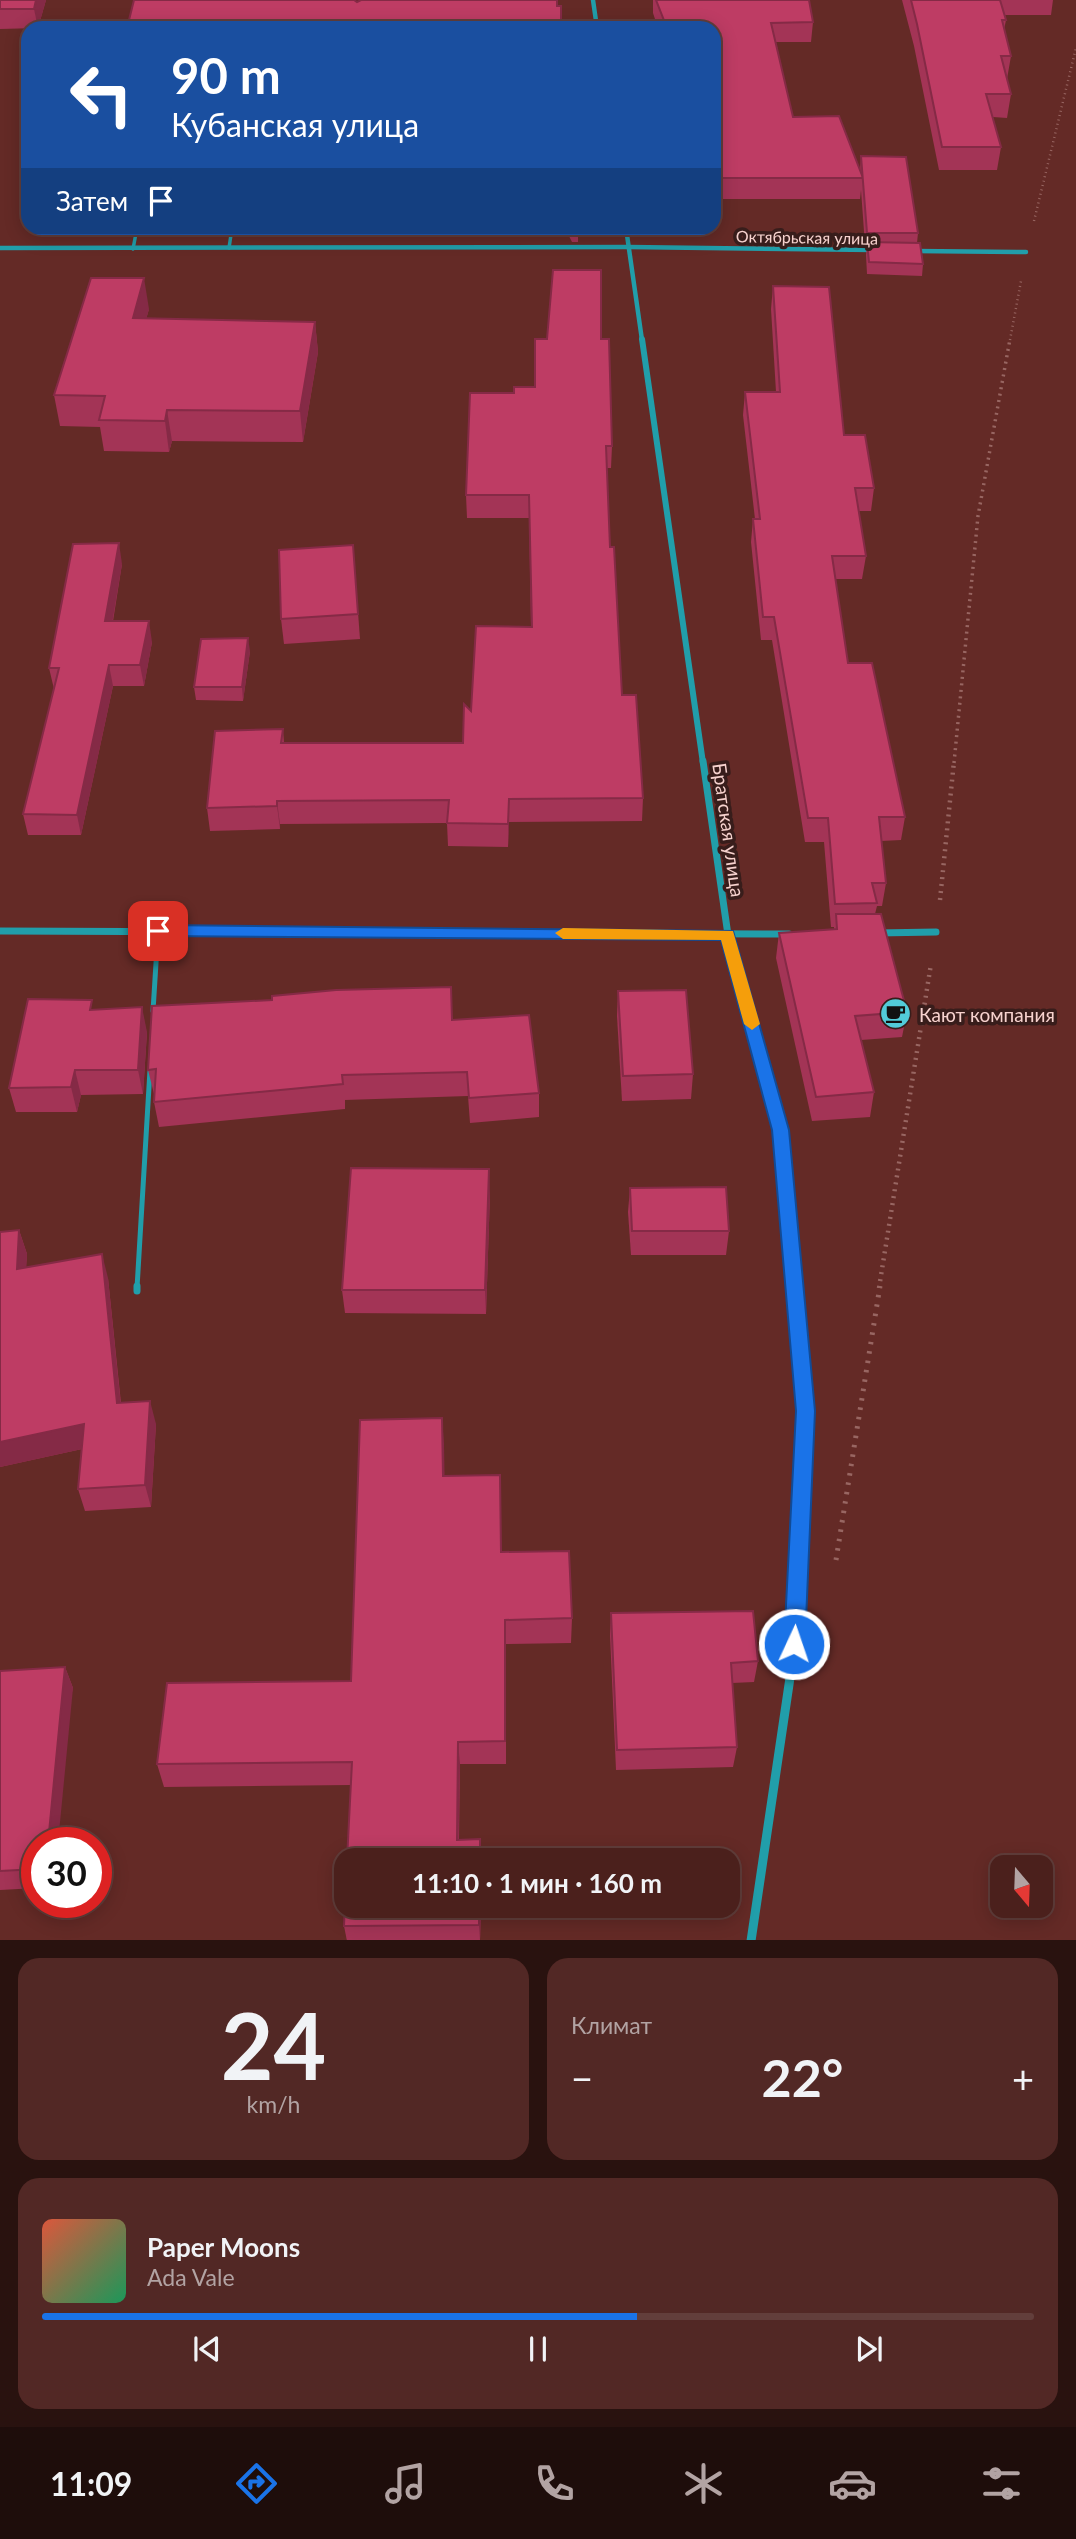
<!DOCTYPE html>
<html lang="ru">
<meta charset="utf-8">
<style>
:root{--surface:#4b201c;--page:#522825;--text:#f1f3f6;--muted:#b2a3a3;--line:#623e3b;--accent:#1a73e8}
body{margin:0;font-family:Lato,sans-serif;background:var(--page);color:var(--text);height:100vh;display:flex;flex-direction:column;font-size:26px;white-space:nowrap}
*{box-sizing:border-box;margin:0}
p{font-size:23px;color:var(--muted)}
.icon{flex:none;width:38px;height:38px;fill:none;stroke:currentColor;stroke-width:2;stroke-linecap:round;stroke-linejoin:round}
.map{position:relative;height:1940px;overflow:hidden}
.sheet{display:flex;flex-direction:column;gap:18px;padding:18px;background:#29120f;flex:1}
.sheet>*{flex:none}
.guide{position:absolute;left:21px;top:21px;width:700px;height:214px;border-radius:21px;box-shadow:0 4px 18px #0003,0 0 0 2px var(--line);background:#1a4fa0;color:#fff;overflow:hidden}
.needle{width:46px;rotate:161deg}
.controls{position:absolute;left:990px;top:1855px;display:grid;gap:14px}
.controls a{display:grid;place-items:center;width:63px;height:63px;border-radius:14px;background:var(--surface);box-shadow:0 4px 18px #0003,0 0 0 2px var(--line);font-size:35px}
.speed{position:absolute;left:21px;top:1827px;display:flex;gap:14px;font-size:35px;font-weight:700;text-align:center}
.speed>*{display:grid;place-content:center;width:91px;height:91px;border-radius:50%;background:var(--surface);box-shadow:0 4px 18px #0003,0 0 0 2px var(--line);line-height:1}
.speed .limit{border:10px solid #d22;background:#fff;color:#111}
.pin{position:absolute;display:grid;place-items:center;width:60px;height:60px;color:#fff;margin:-30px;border-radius:14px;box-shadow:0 4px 10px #0006}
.me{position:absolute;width:77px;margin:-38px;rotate:3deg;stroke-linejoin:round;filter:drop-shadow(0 0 5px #0008)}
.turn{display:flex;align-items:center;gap:24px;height:147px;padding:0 35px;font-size:32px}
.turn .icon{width:91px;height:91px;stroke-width:2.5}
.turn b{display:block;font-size:49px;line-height:60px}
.then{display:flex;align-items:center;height:66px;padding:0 35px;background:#0003;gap:14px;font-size:26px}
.big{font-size:52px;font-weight:700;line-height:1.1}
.sheet .widget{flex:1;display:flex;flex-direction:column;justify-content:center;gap:10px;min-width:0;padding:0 24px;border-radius:21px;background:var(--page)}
.sheet .dial{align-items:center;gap:0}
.dial b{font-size:91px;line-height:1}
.song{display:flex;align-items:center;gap:21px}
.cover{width:84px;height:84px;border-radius:10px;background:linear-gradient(135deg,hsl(10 70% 55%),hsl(150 70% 35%))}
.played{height:7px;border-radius:4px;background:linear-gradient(90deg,var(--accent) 60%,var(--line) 60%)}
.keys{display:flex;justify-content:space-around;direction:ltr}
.heat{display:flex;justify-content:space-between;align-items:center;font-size:38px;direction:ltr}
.sheet .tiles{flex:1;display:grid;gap:18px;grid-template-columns:1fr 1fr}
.widget:last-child{grid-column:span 2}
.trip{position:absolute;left:334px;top:1848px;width:406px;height:70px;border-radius:21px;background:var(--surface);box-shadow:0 4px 18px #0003,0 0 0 2px var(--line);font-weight:700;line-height:70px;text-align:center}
.tabs{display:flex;height:112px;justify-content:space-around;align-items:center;background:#1e0d0b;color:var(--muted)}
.tabs .icon{width:49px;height:49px}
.tabs .on{color:var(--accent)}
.tabs b{font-size:32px;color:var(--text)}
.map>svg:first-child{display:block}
</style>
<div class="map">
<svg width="1076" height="1941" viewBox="0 0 1076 1941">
<rect width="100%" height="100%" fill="#642a26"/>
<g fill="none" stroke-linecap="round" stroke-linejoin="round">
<g stroke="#986662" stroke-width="2.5" stroke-dasharray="1 3.5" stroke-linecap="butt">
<polyline points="1034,221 1076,48"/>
<polyline points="1010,340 1021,281"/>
</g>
<polyline stroke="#986662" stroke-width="3.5" stroke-dasharray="2 4.5" stroke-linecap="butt" points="954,763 978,516 1010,339"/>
<g stroke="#986662" stroke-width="4.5" stroke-dasharray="2 5" stroke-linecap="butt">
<polyline points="940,900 954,761"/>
<polyline points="879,1288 931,964"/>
</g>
<polyline stroke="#986662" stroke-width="5" stroke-dasharray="2.5 7" stroke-linecap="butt" points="836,1560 880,1286"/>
<g stroke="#219eaa" stroke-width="3.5">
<polyline points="229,248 232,228"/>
<polyline points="133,249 137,228"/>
</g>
<g stroke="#219eaa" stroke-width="5">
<polyline points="153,1011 158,931"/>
<polyline points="137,1288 150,1070"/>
</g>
<polyline stroke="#219eaa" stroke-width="7" points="137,1291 137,1286"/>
<g stroke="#219eaa" stroke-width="4.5">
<polyline points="593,0 597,28"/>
<polyline points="626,228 642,340"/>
<polyline points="0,248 629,247 874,250"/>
<polyline points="914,251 1026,252"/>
</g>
<polyline stroke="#219eaa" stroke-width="6" points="642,339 703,763"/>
<g stroke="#219eaa" stroke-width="7">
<polyline points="703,761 728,935 780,1130 794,1288"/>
<polyline points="0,931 789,934"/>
<polyline points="877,933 936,932"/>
</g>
<polyline stroke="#219eaa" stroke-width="9" points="751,1941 795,1644 805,1411 794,1286"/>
</g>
<g fill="#a33456">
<polygon points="0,0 46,0 38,28 0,29"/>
<polygon points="653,0 809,0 813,22 811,42 776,42 793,117 860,172 861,156 918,233 917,243 923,264 922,276 867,274 866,255 867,245 865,245 861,190 860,199 714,199 714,28 658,28 653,13"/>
<polygon points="902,0 1053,0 1051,15 1005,15 1006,20 1004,30 1011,56 1007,79 1011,94 1007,118 993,117 1001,147 997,170 939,170 914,46"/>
<polygon points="565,228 578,228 578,242 572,242"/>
<polygon points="773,286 844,435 874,488 871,511 858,511 866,556 862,579 835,579 848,663 905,817 901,840 881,841 886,883 882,906 877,906 875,914 907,1012 902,1037 861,1040 874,1092 870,1117 812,1121 776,958 779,933 834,930 834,927 831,927 824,842 805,842 772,640 761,640 751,542 753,519 755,519 743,415 745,392 776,392 771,309"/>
<polygon points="149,309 146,319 315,322 318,352 303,442 172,441 169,452 104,451 100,427 60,426 54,395"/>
<polygon points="601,339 612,446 611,468 606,468 610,547 622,695 643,798 642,821 509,822 508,847 448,846 447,823 280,824 280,829 210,831 207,808 283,729 284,743 463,743 471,711 531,627 529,518 467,518 466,495 514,393 535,387"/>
<polygon points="353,545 360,639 284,644 281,619"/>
<polygon points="122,564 113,621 152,642 144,686 113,686 81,835 28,835 23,814 54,689 49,668"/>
<polygon points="250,651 243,701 196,700 194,687"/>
<polygon points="618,991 693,1074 691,1099 622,1101 617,1016"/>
<polygon points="95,1010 147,1032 143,1094 81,1095 77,1112 16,1112 9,1088"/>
<polygon points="452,1020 539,1093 539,1117 470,1123 468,1096 345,1100 345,1109 159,1127 154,1102 154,1094 148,1070"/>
<polygon points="630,1188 729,1231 726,1255 631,1255 628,1212"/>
<polygon points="490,1194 486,1314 345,1313 342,1290"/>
<polygon points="19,1230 27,1254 26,1267 108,1278 121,1403 156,1424 151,1507 85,1511 78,1489 82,1449 0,1467 0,1232"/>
<polygon points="444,1444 444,1476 502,1552 572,1618 571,1643 506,1644 506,1764 460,1764 459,1840 481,1860 351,1785 164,1787 157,1764 351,1681"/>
<polygon points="611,1613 758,1661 754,1682 732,1683 737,1747 733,1767 616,1770 610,1635"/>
<polygon points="65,1667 73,1688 37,1843 37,1888 0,1890 0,1671"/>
<polygon points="346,1906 481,1906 480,1941 347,1941 344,1926"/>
</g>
<g fill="#852a46">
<polygon points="36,0 46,0 38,28 34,9"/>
<polygon points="144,278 149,309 138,349 133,318"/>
<polygon points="315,322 318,352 303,442 300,411"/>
<polygon points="167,410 172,441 169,452 165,421"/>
<polygon points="119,543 122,564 109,642 105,621"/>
<polygon points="149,621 152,642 144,686 140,665"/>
<polygon points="248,638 250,651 243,701 242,687"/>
<polygon points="109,665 113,686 81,835 77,815"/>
<polygon points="509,799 509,822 508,847 508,824"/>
<polygon points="277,801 280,824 280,829 277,806"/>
<polygon points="142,1007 147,1032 143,1094 138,1070"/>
<polygon points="75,1070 81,1095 77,1112 71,1087"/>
<polygon points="489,1169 490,1194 486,1314 485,1290"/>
<polygon points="19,1230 27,1254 25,1293 17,1269"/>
<polygon points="102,1254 108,1278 123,1426 117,1403"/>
<polygon points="150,1401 156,1424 151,1507 145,1485"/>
<polygon points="442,1418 444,1444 445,1502 443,1476"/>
<polygon points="84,1424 91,1447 0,1467 0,1442"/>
<polygon points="65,1667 73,1688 58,1843 48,1843"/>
<polygon points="458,1742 460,1764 458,1860 457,1840"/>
<polygon points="479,1906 481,1906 480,1941 479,1925"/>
</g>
<g fill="#be3c64" stroke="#852a46" stroke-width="2">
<polygon points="0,0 36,0 34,9 0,9"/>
<polygon points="134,0 354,0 357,2 361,0 557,0 557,6 561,6 561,28 127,28"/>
<polygon points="656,0 809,0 813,22 771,23 793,117 839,116 863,178 714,178 714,28 667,28"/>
<polygon points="911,0 1000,0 1006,20 1002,20 1011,56 1001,56 1011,94 986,94 1001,147 942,147 917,24"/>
<polygon points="861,156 906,157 918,233 867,233"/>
<polygon points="867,242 920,243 923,264 869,262"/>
<polygon points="553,270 601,270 601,339 609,339 612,446 606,446 610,547 614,547 622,695 636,695 643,798 509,799 508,824 447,823 449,800 277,801 277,806 207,808 215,731 283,729 281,743 463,743 464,704 471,711 476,626 532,627 529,495 466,495 470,393 514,393 514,387 535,387 535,339 547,339"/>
<polygon points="91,278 144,278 133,318 315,322 300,411 167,410 165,421 99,420 105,396 54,395"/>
<polygon points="773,286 829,287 844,435 865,435 874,488 855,488 866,556 832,556 848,663 872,663 905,817 879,817 886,883 872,883 877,903 835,904 828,818 808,818 774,617 763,617 753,519 760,519 745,392 780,392"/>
<polygon points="119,543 105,621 149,621 140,665 109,665 77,815 23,814 59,668 49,668 73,544"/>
<polygon points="353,545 358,614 281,619 279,550"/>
<polygon points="248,638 242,687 194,687 201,639"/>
<polygon points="836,914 881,914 907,1012 855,1016 874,1092 816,1097 779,933 837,929"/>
<polygon points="451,987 452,1020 529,1015 539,1093 469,1098 467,1072 342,1075 343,1084 154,1102 156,1069 148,1070 152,1006 272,1000 272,996 336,990"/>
<polygon points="686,990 693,1074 623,1076 618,991"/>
<polygon points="28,999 92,1000 90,1010 142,1007 138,1070 75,1070 71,1087 9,1088"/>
<polygon points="351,1168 489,1169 485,1290 342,1290"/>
<polygon points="726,1187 729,1231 632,1231 630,1188"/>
<polygon points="19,1230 17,1269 102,1254 117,1403 150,1401 145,1485 78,1489 84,1424 0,1442 0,1232"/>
<polygon points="442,1418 443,1476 500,1475 501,1552 569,1551 572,1618 505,1620 505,1741 458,1742 457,1840 480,1839 480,1860 347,1860 352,1762 157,1764 167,1683 351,1681 360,1420"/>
<polygon points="753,1611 758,1661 731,1663 737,1747 617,1750 611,1613"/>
<polygon points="65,1667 48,1843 37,1843 37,1869 0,1871 0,1671"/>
<polygon points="346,1875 346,1906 479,1906 479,1925 344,1926"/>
</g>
<polygon fill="#1a73e8" stroke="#114b97" stroke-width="2" points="158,925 733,931 789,1130 815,1411 805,1644 802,1651 794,1654 787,1651 784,1644 796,1411 772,1130 721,940 158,936 150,931"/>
<polygon fill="#f59e0b" points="563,928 733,931 760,1024 752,1030 744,1024 721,940 563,939 555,933"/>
<defs>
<symbol id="cafe-disc" viewBox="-11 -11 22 22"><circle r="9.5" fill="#52cbd9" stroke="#381d1b"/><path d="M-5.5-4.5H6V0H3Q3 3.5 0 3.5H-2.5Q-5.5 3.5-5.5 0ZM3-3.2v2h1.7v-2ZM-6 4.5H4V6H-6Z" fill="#111"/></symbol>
</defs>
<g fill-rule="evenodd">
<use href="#cafe-disc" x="878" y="996" width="35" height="35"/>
</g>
<g text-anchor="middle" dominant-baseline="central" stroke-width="7" stroke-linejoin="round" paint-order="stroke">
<g font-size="16" fill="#f7d2ce" stroke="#381d1b">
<text transform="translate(807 237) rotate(1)">Октябрьская улица</text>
</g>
<g font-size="19" fill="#f7d2ce" stroke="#381d1b">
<text transform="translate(729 830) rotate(82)">Братская улица</text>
</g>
<g font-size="19" fill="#f7d2ce" stroke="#381d1b" text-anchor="start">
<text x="919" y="1014">Кают компания</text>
</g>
</g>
</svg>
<div class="controls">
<a><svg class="needle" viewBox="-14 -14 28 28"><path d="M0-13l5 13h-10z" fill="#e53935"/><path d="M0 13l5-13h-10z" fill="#b2a3a3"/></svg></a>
</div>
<div class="speed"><div class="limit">30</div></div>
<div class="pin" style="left:158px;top:931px;background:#d93025"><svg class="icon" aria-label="arrive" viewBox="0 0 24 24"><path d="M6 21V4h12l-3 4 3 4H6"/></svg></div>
<svg class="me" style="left:794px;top:1644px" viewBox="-20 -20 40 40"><circle r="17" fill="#1a73e8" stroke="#fff" stroke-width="3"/><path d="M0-11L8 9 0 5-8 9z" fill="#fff"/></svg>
<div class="trip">11:10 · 1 мин · 160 m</div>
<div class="guide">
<div class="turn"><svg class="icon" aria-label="left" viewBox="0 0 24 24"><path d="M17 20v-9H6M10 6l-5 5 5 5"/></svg><div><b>90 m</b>Кубанская улица</div></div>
<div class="then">Затем<svg class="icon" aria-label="arrive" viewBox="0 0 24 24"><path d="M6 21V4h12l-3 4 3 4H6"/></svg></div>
</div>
</div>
<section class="sheet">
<div class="tiles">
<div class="widget dial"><b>24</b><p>km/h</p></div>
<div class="widget"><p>Климат</p>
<div class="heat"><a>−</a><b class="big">22°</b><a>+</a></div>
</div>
<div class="widget">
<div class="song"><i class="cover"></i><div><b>Paper Moons</b><p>Ada Vale</p></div></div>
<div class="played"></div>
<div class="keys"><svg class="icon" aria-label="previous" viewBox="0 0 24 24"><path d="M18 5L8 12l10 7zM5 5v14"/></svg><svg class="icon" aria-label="pause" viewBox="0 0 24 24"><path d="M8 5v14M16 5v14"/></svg><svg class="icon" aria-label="next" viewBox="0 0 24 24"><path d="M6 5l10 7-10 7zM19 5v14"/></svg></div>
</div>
</div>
</section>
<nav class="tabs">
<b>11:09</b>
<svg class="icon on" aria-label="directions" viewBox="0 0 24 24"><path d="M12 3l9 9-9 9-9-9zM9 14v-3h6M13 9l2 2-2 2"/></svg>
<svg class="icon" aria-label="music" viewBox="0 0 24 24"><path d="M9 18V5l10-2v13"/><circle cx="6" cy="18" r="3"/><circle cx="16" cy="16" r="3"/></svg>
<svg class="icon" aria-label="phone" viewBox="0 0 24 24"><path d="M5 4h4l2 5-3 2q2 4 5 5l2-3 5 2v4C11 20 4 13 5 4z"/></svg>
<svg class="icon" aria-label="climate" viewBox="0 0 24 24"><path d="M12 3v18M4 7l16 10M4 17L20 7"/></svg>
<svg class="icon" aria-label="car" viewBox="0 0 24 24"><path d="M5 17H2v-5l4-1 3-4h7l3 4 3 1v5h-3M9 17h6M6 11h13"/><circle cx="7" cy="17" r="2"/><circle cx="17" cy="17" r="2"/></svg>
<svg class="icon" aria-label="filters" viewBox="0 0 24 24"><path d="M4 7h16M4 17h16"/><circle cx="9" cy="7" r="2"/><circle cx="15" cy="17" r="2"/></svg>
</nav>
